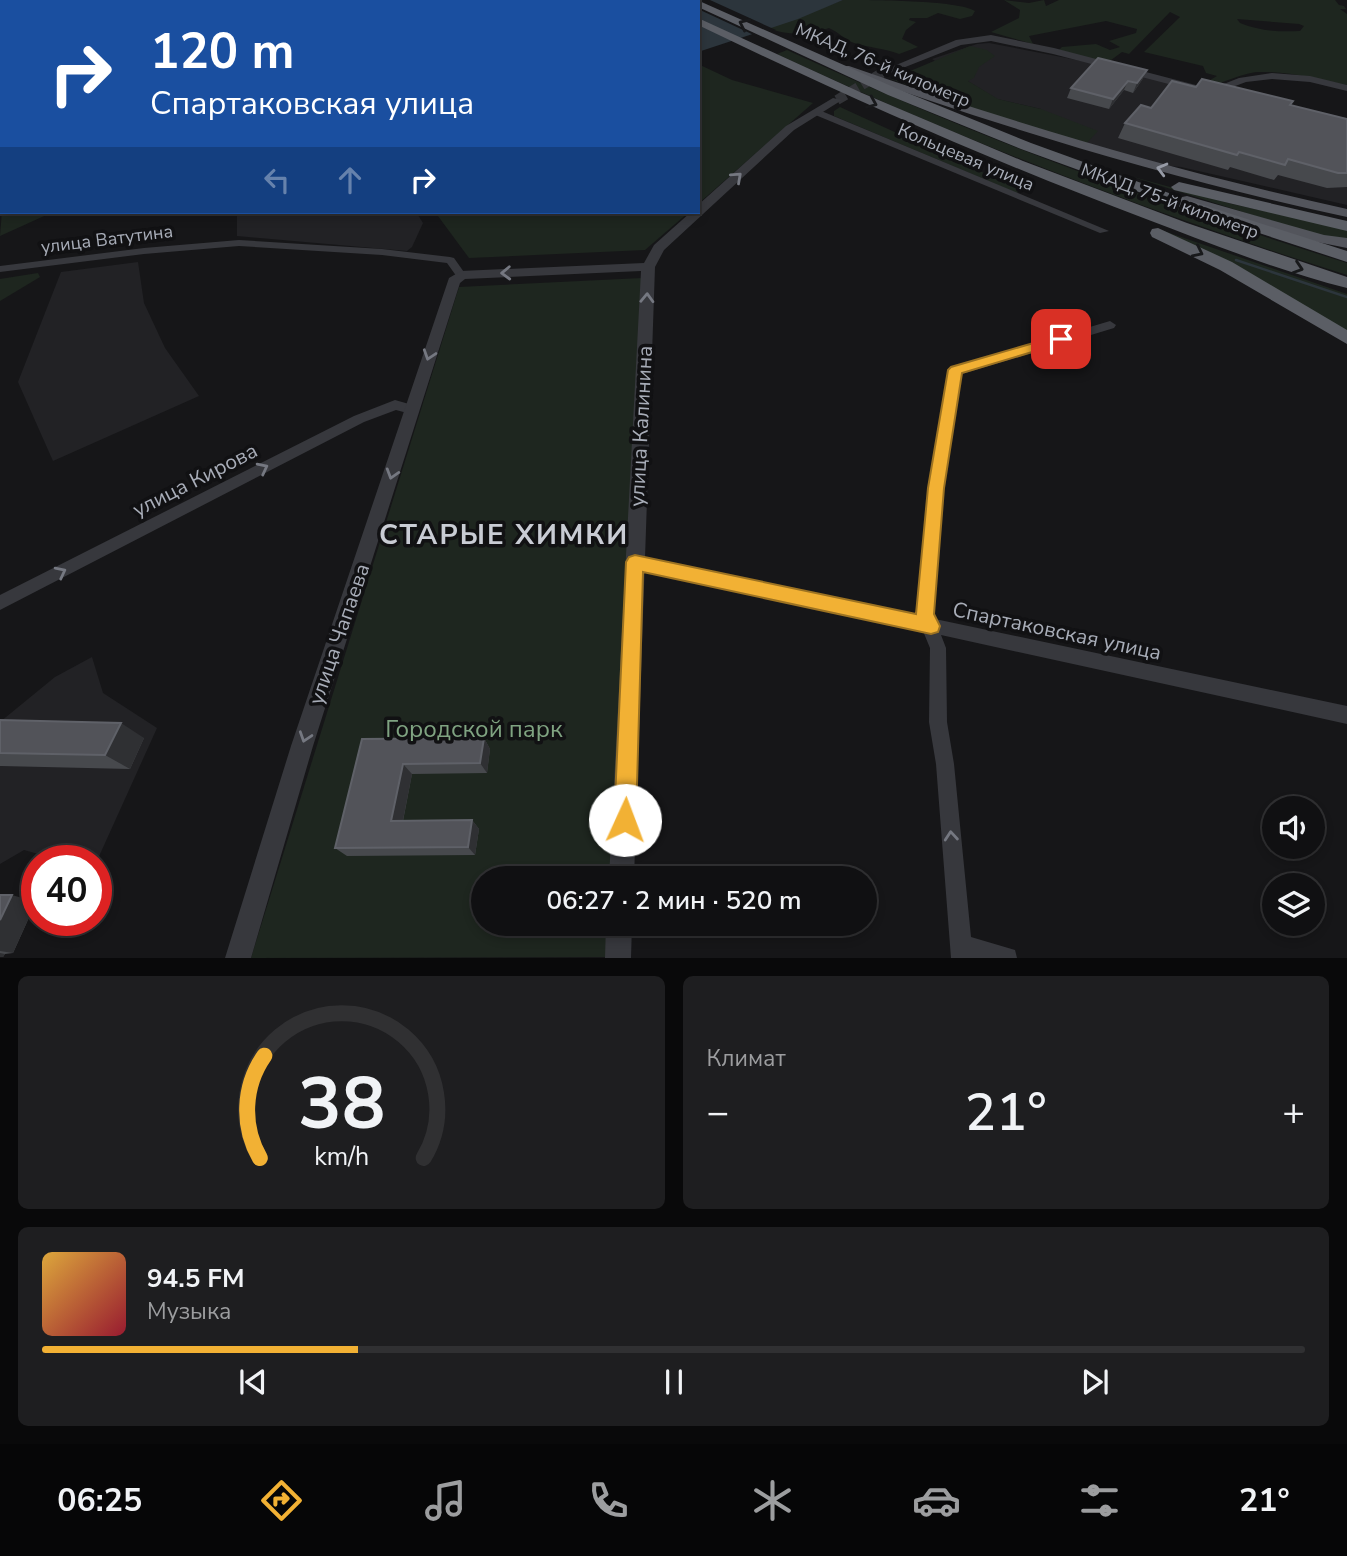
<!DOCTYPE html>
<html lang="ru">
<meta charset="utf-8">
<style>
:root{--surface:#101012;--page:#1e1e20;--text:#f1f3f6;--muted:#9c9d9f;--line:#303032;--accent:#f2b134}
body{margin:0;font-family:"Nunito Sans",sans-serif;background:var(--page);color:var(--text);height:100vh;display:flex;flex-direction:column;font-size:26px;white-space:nowrap}
*{box-sizing:border-box;margin:0}
p{font-size:23px;color:var(--muted)}
.icon{flex:none;width:38px;height:38px;fill:none;stroke:currentColor;stroke-width:2;stroke-linecap:round;stroke-linejoin:round}
.map{position:relative;height:958px;overflow:hidden}
.sheet{display:flex;flex-direction:column;gap:18px;padding:18px;background:#09090a;flex:1}
.sheet>*{flex:none}
.hud{position:absolute;left:0px;top:0px;width:700px;height:214px;box-shadow:0 4px 10px #0003,0 0 0 2px var(--line);background:#1a4fa0;color:#fff;overflow:hidden}
.controls{position:absolute;left:1262px;top:796px;display:grid;gap:14px}
.controls a{display:grid;place-items:center;width:63px;height:63px;border-radius:50%;background:var(--surface);box-shadow:0 4px 10px #0003,0 0 0 2px var(--line);font-size:35px}
.speed{position:absolute;left:21px;top:845px;display:flex;gap:14px;font-size:35px;font-weight:700;text-align:center}
.speed>*{display:grid;place-content:center;width:91px;height:91px;border-radius:50%;background:var(--surface);box-shadow:0 4px 10px #0003,0 0 0 2px var(--line);line-height:1}
.speed .limit{border:10px solid #d22;background:#fff;color:#111}
.pin{position:absolute;display:grid;place-items:center;width:60px;height:60px;color:#fff;margin:-30px;border-radius:14px;box-shadow:0 4px 10px #0006}
.me{position:absolute;width:77px;margin:-38px;rotate:2deg;stroke-linejoin:round;filter:drop-shadow(0 0 5px #0008)}
.turn{display:flex;align-items:center;gap:24px;height:147px;padding:0 35px;font-size:32px}
.turn .icon{width:91px;height:91px;stroke-width:2.5}
.turn b{display:block;font-size:49px;line-height:60px}
.lanes{display:flex;align-items:center;height:66px;padding:0 35px;background:#0003;justify-content:center;gap:35px;direction:ltr}
.lanes .off{opacity:.35}
.big{font-size:52px;font-weight:600;line-height:1.1}
.sheet .widget{flex:1;display:flex;flex-direction:column;justify-content:center;gap:10px;min-width:0;padding:0 24px;border-radius:10px;background:var(--page)}
.sheet .dial{align-items:center;gap:0}
.dial svg{height:182px;overflow:visible;fill:none;stroke:var(--line);stroke-width:7;stroke-linecap:round;text-anchor:middle}
.dial text{fill:var(--text);stroke:none}
.song{display:flex;align-items:center;gap:21px}
.cover{width:84px;height:84px;border-radius:10px;background:linear-gradient(135deg,hsl(40 70% 55%),hsl(350 70% 35%))}
.played{height:7px;border-radius:4px;background:linear-gradient(90deg,var(--accent) 25%,var(--line) 25%)}
.keys{display:flex;justify-content:space-around;direction:ltr}
.heat{display:flex;justify-content:space-between;align-items:center;font-size:38px;direction:ltr}
.sheet .tiles{flex:1;display:grid;gap:18px;grid-template-columns:1fr 1fr}
.widget:last-child{grid-column:span 2}
.trip{position:absolute;left:471px;top:866px;width:406px;height:70px;border-radius:35px;background:var(--surface);box-shadow:0 4px 10px #0003,0 0 0 2px var(--line);font-weight:600;line-height:70px;text-align:center}
.menu{display:flex;height:112px;justify-content:space-around;align-items:center;background:#060607;color:var(--muted)}
.menu .icon{width:49px;height:49px}
.menu .active{color:var(--accent)}
.menu b{font-size:32px;color:var(--text)}
.map>svg:first-child{display:block}
</style>
<div class="map">
<svg width="1347" height="958" viewBox="0 0 1347 958">
<rect width="100%" height="100%" fill="#161618"/>
<g fill="#222225">
<polygon points="989,43 1103,65 1347,129 1347,205 1181,167 1157,165 1025,126 1041,109 997,99 932,59 977,44"/>
<polygon points="237,212 416,212 423,223 412,247 407,251 237,236"/>
<polygon points="138,262 144,303 165,348 199,396 53,461 18,382 61,272"/>
<polygon points="92,657 103,693 157,728 96,863 63,861 24,850 0,864 0,722 55,677"/>
</g>
<g fill="#1e261f" fill-rule="evenodd">
<polygon points="0,0 602,0 2,2 2,18"/>
<path d="M 843,0 C 871,0 957,0 975,11 L 972,16 L 960,19 L 938,13 L 927,18 L 910,18 L 909,20 L 916,22 L 906,30 L 902,39 L 918,47 L 899,54 C 884,48 870,48 854,43 C 846,40 838,32 829,28 C 811,35 786,36 769,28 Z"/>
<path d="M 1004,0 L 1029,3 L 1044,0 L 1046,6 L 1059,0 L 1335,0 L 1339,5 L 1344,6 L 1346,9 L 1340,9 L 1347,14 L 1347,85 C 1318,79 1288,71 1258,72 C 1238,73 1215,89 1200,86 L 1217,76 L 1206,73 L 1203,66 L 1144,52 L 1180,17 L 1170,12 L 1129,54 L 1122,52 L 1107,63 L 1059,50 L 1062,47 L 1096,44 L 1110,50 L 1120,47 L 1109,41 L 1136,33 L 1137,29 L 1106,21 L 1029,36 L 1033,44 L 991,32 L 1019,18 L 1020,10 ZM 1237,19 L 1299,24 L 1304,26 L 1300,31 C 1278,32 1260,31 1240,23 Z"/>
<polygon points="970,46 987,50 995,56 979,67 974,78 968,81 998,99 1041,109 1098,131 1086,144 970,109 891,79"/>
<path d="M 787,50 C 969,134 1157,204 1347,263 L 1347,275 C 1153,214 962,140 777,54 Z"/>
<polygon points="698,64 732,80 813,103 698,204"/>
<polygon points="840,107 1021,190 1017,193 834,116 834,111"/>
<polygon points="1130,176 1232,204 1347,229 1347,240 1312,234"/>
<polygon points="2,210 2,212 53,212 0,236"/>
<polygon points="435,212 689,212 645,250 469,258"/>
<polygon points="1158,229 1347,294 1347,332"/>
<polygon points="38,273 40,277 0,301 0,279"/>
<polygon points="642,278 611,878 483,878 483,924 608,924 606,957 251,958 459,287"/>
</g>
<polygon fill="#2c353c" points="603,0 843,0 798,19 698,52 698,2 595,2"/>
<polygon fill="#161618" points="678,0 710,0 776,30 756,36 698,9 698,2"/>
<g fill="none" stroke-linecap="round" stroke-linejoin="round">
<polyline stroke="#2c353c" stroke-width="2.5" points="1236,260 1347,297"/>
<polyline stroke="#333438" stroke-width="10" stroke-dasharray="10 4.5" stroke-linecap="butt" points="837,100 882,73"/>
<g fill="#37383d" fill-rule="evenodd">
<polygon points="813,110 819,110 1109,231 1100,233 813,114"/>
<polygon points="239,240 382,249 450,257 454,258 466,275 465,277 457,277 447,263 382,255 239,246 144,254 0,272 0,266 144,248"/>
<polygon points="1110,321 1116,325 1114,328 962,374 943,488 933,615 935,619 1347,706 1347,724 941,635 946,648 947,722 954,764 971,937 1015,950 1017,958 951,958 936,764 929,722 930,648 923,631 635,568 630,567 627,562 630,557 635,556 917,615 929,488 952,368"/>
<polygon points="395,400 416,406 417,409 411,414 396,410 364,422 0,610 0,595 354,416"/>
</g>
<g fill="#37383d" fill-rule="evenodd">
<polygon points="991,35 1054,48 1211,89 1239,78 1272,73 1310,76 1347,85 1347,91 1310,82 1272,79 1246,82 1211,95 1053,54 991,41 961,45 885,75 877,73 956,40"/>
<polygon points="833,98 842,100 794,130 664,250 655,267 634,878 609,878 641,271 465,279 460,283 313,746 251,958 225,958 291,746 449,278 461,271 644,263 654,245 691,212 698,212 698,205 786,126"/>
<polygon points="606,924 632,924 631,958 605,958"/>
</g>
<g fill="#53555c" fill-rule="evenodd">
<path d="M 841,66 L 849,66 C 1013,123 1178,172 1347,209 L 1347,217 C 1175,180 1007,129 841,70 Z"/>
<polygon points="1187,196 1324,235 1347,238 1347,248 1317,242 1182,203 1180,200 1182,197"/>
</g>
<g fill="#5b5e65" fill-rule="evenodd">
<polygon points="649,0 662,0 663,2 650,2"/>
<polygon points="697,0 898,89 1031,143 1191,201 1347,251 1347,262 1180,207 1021,149 888,95 722,18 698,7 698,2 693,2"/>
<path d="M 698,18 L 862,93 L 1023,161 L 1187,223 L 1347,277 L 1347,288 C 1279,271 1212,244 1146,219 C 994,162 845,96 698,25 Z"/>
<polygon points="1179,182 1347,221 1347,231 1174,190 1171,187"/>
<polygon points="1158,228 1232,262 1347,330 1347,344 1220,270 1152,237 1150,233 1152,229"/>
</g>
</g>
<g fill="#47494d">
<polygon points="1147,70 1142,80 1133,93 1124,90 1109,109 1067,98 1071,88"/>
<polygon points="1196,87 1290,105 1347,119 1347,187 1327,188 1278,175 1274,180 1230,167 1228,170 1118,138 1125,123 1151,108"/>
<polygon points="0,720 144,738 130,769 1,766 0,766"/>
<polygon points="484,738 490,749 487,773 412,774 403,821 472,820 479,829 475,855 347,856 335,848 362,739"/>
<polygon points="0,895 36,902 13,953 5,954 3,957 0,957"/>
</g>
<g fill="#2f3033">
<polygon points="1147,70 1142,80 1133,93 1137,83"/>
<polygon points="1128,81 1124,90 1109,109 1113,99"/>
<polygon points="121,723 144,738 130,769 105,755"/>
<polygon points="484,738 490,749 487,773 480,763"/>
<polygon points="403,764 412,774 401,830 391,821"/>
<polygon points="472,820 479,829 475,855 468,847"/>
<polygon points="12,895 36,902 13,953 0,951 0,920"/>
<polygon points="0,953 5,954 3,957 0,957"/>
</g>
<g fill="#525359" stroke="#5f6168" stroke-width="2">
<polygon points="1098,58 1147,70 1137,83 1128,81 1113,99 1071,88"/>
<polygon points="1202,79 1293,101 1290,105 1347,119 1347,173 1338,173 1288,159 1285,165 1239,152 1237,155 1125,123 1141,105 1151,108 1172,81 1196,87"/>
<polygon points="0,720 121,723 105,755 0,753"/>
<polygon points="484,738 480,763 403,764 391,821 472,820 468,847 335,848 362,739"/>
<polygon points="0,895 12,895 0,920"/>
</g>
<defs><path id="oneway-chevron" d="M-2-3.5L2.5 0L-2 3.5" fill="none" stroke-width="1.6" stroke-linecap="round" stroke-linejoin="round" transform="scale(1.75)"/></defs>
<g stroke="#18191b">
<use href="#oneway-chevron" transform="translate(744 24) rotate(-155)"/>
<use href="#oneway-chevron" transform="translate(872 103) rotate(23)"/>
<use href="#oneway-chevron" transform="translate(1198 252) rotate(26)"/>
<use href="#oneway-chevron" transform="translate(1298 268) rotate(18)"/>
</g>
<use stroke="#979ba6" href="#oneway-chevron" transform="translate(1162 169) rotate(-165)"/>
<g stroke="#757881">
<use href="#oneway-chevron" transform="translate(737 177) rotate(-42)"/>
<use href="#oneway-chevron" transform="translate(506 273) rotate(178)"/>
<use href="#oneway-chevron" transform="translate(647 298) rotate(-88)"/>
<use href="#oneway-chevron" transform="translate(429 355) rotate(108)"/>
<use href="#oneway-chevron" transform="translate(263 468) rotate(-27)"/>
<use href="#oneway-chevron" transform="translate(392 474) rotate(107)"/>
<use href="#oneway-chevron" transform="translate(61 572) rotate(-27)"/>
<use href="#oneway-chevron" transform="translate(305 737) rotate(108)"/>
<use href="#oneway-chevron" transform="translate(951 836) rotate(-95)"/>
</g>
<polygon fill="#f2b134" stroke="#9d7322" stroke-width="2" points="1061,335 1068,339 1066,342 962,373 944,488 934,614 940,626 938,632 931,634 643,572 636,820 632,828 625,831 617,828 614,820 626,562 629,557 635,555 916,614 928,488 948,370 951,367"/>
<g text-anchor="middle" dominant-baseline="central" stroke-width="7" stroke-linejoin="round" paint-order="stroke">
<g font-size="18" fill="#a8adb8" stroke="#111113">
<text transform="translate(883 65) rotate(23)">МКАД, 76-й километр</text>
<text transform="translate(966 157) rotate(23)">Кольцевая улица</text>
<text transform="translate(1170 201) rotate(20)">МКАД, 75-й километр</text>
<text transform="translate(107 239) rotate(-7)">улица Ватутина</text>
</g>
<g font-size="21" fill="#a8adb8" stroke="#111113">
<text transform="translate(641 426) rotate(-87)">улица Калинина</text>
<text transform="translate(195 480) rotate(-27)">улица Кирова</text>
<text transform="translate(1057 631) rotate(12)">Спартаковская улица</text>
<text transform="translate(339 634) rotate(-71)">улица Чапаева</text>
</g>
<g font-size="24" fill="#7fa381" stroke="#111113">
<text x="474" y="729">Городской парк</text>
</g>
<g font-size="28" font-weight="bold" letter-spacing="2" fill="#c9ccd4" stroke="#111113">
<text x="504" y="535">СТАРЫЕ ХИМКИ</text>
</g>
</g>
</svg>
<div class="controls">
<a><svg class="icon" aria-label="sound" viewBox="0 0 24 24"><path d="M4 9h4l5-4v14l-5-4H4zM17 9q2 3 0 6"/></svg></a>
<a><svg class="icon" aria-label="layers" viewBox="0 0 24 24"><path d="M12 4l9 5-9 5-9-5zM3 14l9 5 9-5"/></svg></a>
</div>
<div class="speed"><div class="limit">40</div></div>
<div class="pin" style="left:1061px;top:339px;background:#d93025"><svg class="icon" aria-label="arrive" viewBox="0 0 24 24"><path d="M6 21V4h12l-3 4 3 4H6"/></svg></div>
<svg class="me" style="left:625px;top:820px" viewBox="-20 -20 40 40"><circle r="19" fill="#fff"/><path d="M0-13L10 11 0 6-10 11z" fill="#f2b134"/></svg>
<div class="trip">06:27 · 2 мин · 520 m</div>
<div class="hud">
<div class="turn"><svg class="icon" aria-label="right" viewBox="0 0 24 24"><path d="M7 20v-9h11M14 6l5 5-5 5"/></svg><div><b>120 m</b>Спартаковская улица</div></div>
<div class="lanes"><svg class="icon off" aria-label="left" viewBox="0 0 24 24"><path d="M17 20v-9H6M10 6l-5 5 5 5"/></svg><svg class="icon off" aria-label="ahead" viewBox="0 0 24 24"><path d="M12 20V5M6 11l6-6 6 6"/></svg><svg class="icon" aria-label="right" viewBox="0 0 24 24"><path d="M7 20v-9h11M14 6l5 5-5 5"/></svg></div>
</div>
</div>
<section class="sheet">
<div class="tiles">
<div class="widget dial"><svg viewBox="0 0 100 80">
<path d="M14 69A42 42 0 1 1 86 69"/>
<path d="M14 69A42 42 0 0 1 16 24" stroke="#f2b134"/>
<text x="50" y="56" font-size="32" font-weight="700">38</text>
<text x="50" y="72" font-size="11">km/h</text>
</svg></div>
<div class="widget"><p>Климат</p>
<div class="heat"><a>−</a><b class="big">21°</b><a>+</a></div>
</div>
<div class="widget">
<div class="song"><i class="cover"></i><div><b>94.5 FM</b><p>Музыка</p></div></div>
<div class="played"></div>
<div class="keys"><svg class="icon" aria-label="previous" viewBox="0 0 24 24"><path d="M18 5L8 12l10 7zM5 5v14"/></svg><svg class="icon" aria-label="pause" viewBox="0 0 24 24"><path d="M8 5v14M16 5v14"/></svg><svg class="icon" aria-label="next" viewBox="0 0 24 24"><path d="M6 5l10 7-10 7zM19 5v14"/></svg></div>
</div>
</div>
</section>
<nav class="menu">
<b>06:25</b>
<svg class="icon active" aria-label="directions" viewBox="0 0 24 24"><path d="M12 3l9 9-9 9-9-9zM9 14v-3h6M13 9l2 2-2 2"/></svg>
<svg class="icon" aria-label="music" viewBox="0 0 24 24"><path d="M9 18V5l10-2v13"/><circle cx="6" cy="18" r="3"/><circle cx="16" cy="16" r="3"/></svg>
<svg class="icon" aria-label="phone" viewBox="0 0 24 24"><path d="M5 4h4l2 5-3 2q2 4 5 5l2-3 5 2v4C11 20 4 13 5 4z"/></svg>
<svg class="icon" aria-label="climate" viewBox="0 0 24 24"><path d="M12 3v18M4 7l16 10M4 17L20 7"/></svg>
<svg class="icon" aria-label="car" viewBox="0 0 24 24"><path d="M5 17H2v-5l4-1 3-4h7l3 4 3 1v5h-3M9 17h6M6 11h13"/><circle cx="7" cy="17" r="2"/><circle cx="17" cy="17" r="2"/></svg>
<svg class="icon" aria-label="filters" viewBox="0 0 24 24"><path d="M4 7h16M4 17h16"/><circle cx="9" cy="7" r="2"/><circle cx="15" cy="17" r="2"/></svg>
<b>21°</b>
</nav>
